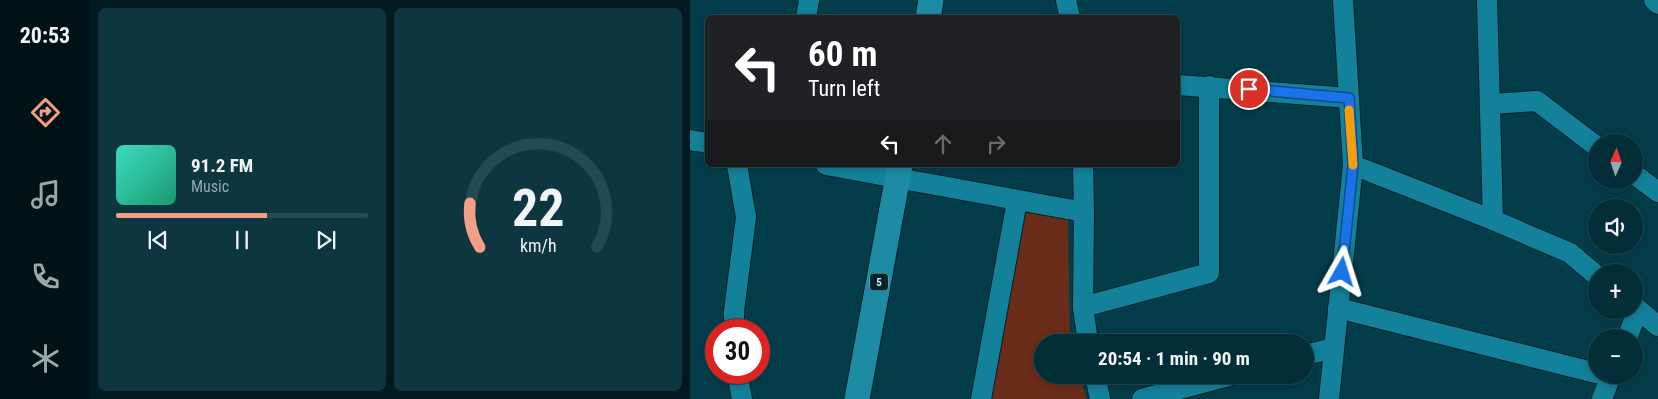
<!DOCTYPE html>
<meta charset="utf-8">
<style>
:root{--surface:#032e38;--page:#0d3640;--text:#f1f3f6;--muted:#97a8ae;--line:#244a53;--accent:#f39f84}
body{margin:0;font-family:"Roboto Condensed",sans-serif;background:var(--page);color:var(--text);height:100vh;display:flex;flex-direction:column;font-size:19px;white-space:nowrap}
*{box-sizing:border-box;margin:0}
p{font-size:16px;color:var(--muted)}
.icon{flex:none;width:28px;height:28px;fill:none;stroke:currentColor;stroke-width:2;stroke-linecap:round;stroke-linejoin:round}
.map{position:relative;flex:1;overflow:hidden}
.panel{display:flex;flex-direction:column;gap:8px;padding:8px;background:#02191f;width:600px}
.panel>*{flex:none}
.guide{position:absolute;left:15px;top:15px;width:475px;height:152px;border-radius:8px;box-shadow:0 2px 8px #0003,0 0 0 1px var(--line);background:#202124;color:#fff;overflow:hidden}
.needle{width:32px;rotate:2deg}
.tools{position:absolute;left:898px;top:134px;display:grid;gap:10px}
.tools a{display:grid;place-items:center;width:55px;height:55px;border-radius:50%;background:var(--surface);box-shadow:0 2px 8px #0003,0 0 0 1px var(--line);font-size:25px}
.speed{position:absolute;left:15px;top:319px;display:flex;gap:10px;font-size:25px;font-weight:700;text-align:center}
.speed>*{display:grid;place-content:center;width:65px;height:65px;border-radius:50%;background:var(--surface);box-shadow:0 2px 8px #0003,0 0 0 1px var(--line);line-height:1}
.speed .limit{border:8px solid #d22;background:#fff;color:#111}
.pin{position:absolute;display:grid;place-items:center;width:42px;height:42px;color:#fff;margin:-21px;border:2px solid #fff;border-radius:50%;box-shadow:0 1px 5px #0007}
.me{position:absolute;width:55px;margin:-28px;rotate:6deg;stroke-linejoin:round;filter:drop-shadow(0 0 4px #0008)}
.turn{display:flex;align-items:center;gap:18px;height:105px;padding:0 20px;font-size:22px}
.turn .icon{width:65px;height:65px;stroke-width:2.5}
.turn b{display:block;font-size:35px;line-height:42px}
.lanes{display:flex;align-items:center;height:48px;padding:0 20px;background:#0003;justify-content:center;gap:25px;direction:ltr}
.lanes .off{opacity:.35}
.panel .widget{flex:1;display:flex;flex-direction:column;justify-content:center;gap:8px;min-width:0;padding:0 18px;border-radius:8px;background:var(--page)}
.panel .dial{align-items:center;gap:0}
.dial svg{height:130px;overflow:visible;fill:none;stroke:var(--line);stroke-width:7;stroke-linecap:round;text-anchor:middle}
.dial text{fill:var(--text);stroke:none}
.song{display:flex;align-items:center;gap:15px}
.cover{width:60px;height:60px;border-radius:8px;background:linear-gradient(135deg,hsl(170 70% 55%),hsl(160 70% 35%))}
.played{height:5px;border-radius:2px;background:linear-gradient(90deg,var(--accent) 60%,var(--line) 60%)}
.keys{display:flex;justify-content:space-around;direction:ltr}
.panel .tiles{flex:1;display:grid;gap:8px;grid-template-columns:repeat(2,1fr)}
.trip{position:absolute;left:344px;top:334px;width:280px;height:50px;border-radius:25px;background:var(--surface);box-shadow:0 2px 8px #0003,0 0 0 1px var(--line);font-weight:700;line-height:50px;text-align:center}
main{display:flex;flex:1;min-height:0}
.dock{display:flex;flex-direction:column;width:90px;justify-content:space-around;align-items:center;background:#011216;color:var(--muted)}
.dock .icon{width:35px;height:35px}
.dock .on{color:var(--accent)}
.dock b{font-size:22px;color:var(--text)}
.map>svg:first-child{display:block}
</style>
<main>
<nav class="dock">
<b>20:53</b>
<svg class="icon on" aria-label="directions" viewBox="0 0 24 24"><path d="M12 3l9 9-9 9-9-9zM9 14v-3h6M13 9l2 2-2 2"/></svg>
<svg class="icon" aria-label="music" viewBox="0 0 24 24"><path d="M9 18V5l10-2v13"/><circle cx="6" cy="18" r="3"/><circle cx="16" cy="16" r="3"/></svg>
<svg class="icon" aria-label="phone" viewBox="0 0 24 24"><path d="M5 4h4l2 5-3 2q2 4 5 5l2-3 5 2v4C11 20 4 13 5 4z"/></svg>
<svg class="icon" aria-label="climate" viewBox="0 0 24 24"><path d="M12 3v18M4 7l16 10M4 17L20 7"/></svg>
</nav>
<section class="panel">
<div class="tiles">
<div class="widget">
<div class="song"><i class="cover"></i><div><b>91.2 FM</b><p>Music</p></div></div>
<div class="played"></div>
<div class="keys"><svg class="icon" aria-label="previous" viewBox="0 0 24 24"><path d="M18 5L8 12l10 7zM5 5v14"/></svg><svg class="icon" aria-label="pause" viewBox="0 0 24 24"><path d="M8 5v14M16 5v14"/></svg><svg class="icon" aria-label="next" viewBox="0 0 24 24"><path d="M6 5l10 7-10 7zM19 5v14"/></svg></div>
</div>
<div class="widget dial"><svg viewBox="0 0 100 80">
<path d="M14 69A42 42 0 1 1 86 69"/>
<path d="M14 69A42 42 0 0 1 8 42" stroke="#f39f84"/>
<text x="50" y="56" font-size="32" font-weight="700">22</text>
<text x="50" y="72" font-size="11">km/h</text>
</svg></div>
</div>
</section>
<div class="map">
<svg width="968" height="399" viewBox="0 0 968 399">
<rect width="100%" height="100%" fill="#043d4a"/>
<polygon fill="#692d19" points="330,210 378,219 380,342 352,342 352,375 389,375 397,399 297,399"/>
<g fill="none" stroke-linecap="round" stroke-linejoin="round">
<defs>
<g id="minor">
<polyline points="376,0 380,18"/>
<polyline points="797,0 803,220"/>
<polyline points="964,0 968,4"/>
<polyline points="116,18 119,0"/>
<polyline points="488,85 659,98"/>
<polyline points="801,104 847,101 906,146"/>
<polyline points="0,140 18,143"/>
<polyline points="136,165 394,212"/>
<polyline points="393,165 394,212 393,307 398,342"/>
<polyline points="663,165 803,220 880,253 906,275"/>
<polyline points="944,174 968,192"/>
<polyline points="944,306 968,326"/>
<polyline points="393,307 519,273 519,86"/>
<polyline points="648,308 906,373"/>
<polyline points="44,330 44,311 56,217 47,165"/>
<polyline points="937,338 948,310"/>
<polyline points="615,355 644,348"/>
<polyline points="47,372 52,399"/>
<polyline points="405,375 410,399"/>
<polyline points="291,399 327,201"/>
<polyline points="452,399 542,375"/>
<polyline points="639,399 663,165 653,0"/>
<polyline points="912,399 921,375"/>
</g>
<g id="major">
<polyline points="238,18 241,0"/>
<polyline points="167,399 210,165"/>
</g>
</defs>
<use href="#minor" stroke="#03222a" stroke-width="22"/>
<use href="#major" stroke="#03222a" stroke-width="27"/>
<use href="#minor" stroke="#13819a" stroke-width="20"/>
<use href="#major" stroke="#1e8ba5" stroke-width="25"/>
</g>
<g fill="none" stroke-linecap="round" stroke-linejoin="round">
<defs>
<polyline id="route" points="559,89 659,98 663,165 652,272"/>
</defs>
<use href="#route" stroke="#114b97" stroke-width="12"/>
<use href="#route" stroke="#1a73e8" stroke-width="9"/>
<polyline stroke="#f59e0b" stroke-width="9" points="659,110 663,165"/>
</g>
<g text-anchor="middle" dominant-baseline="central" stroke-width="5" stroke-linejoin="round" paint-order="stroke">
<rect fill="#03222a" stroke="#92b4be" stroke-width="1" x="180" y="273.5" width="18" height="17" rx="4"/>
<g font-size="11" font-weight="bold" fill="#d0f3fd">
<text x="189" y="282">5</text>
</g>
</g>
</svg>
<div class="tools">
<a><svg class="needle" viewBox="-14 -14 28 28"><path d="M0-13l5 13h-10z" fill="#e53935"/><path d="M0 13l5-13h-10z" fill="#97a8ae"/></svg></a>
<a><svg class="icon" aria-label="sound" viewBox="0 0 24 24"><path d="M4 9h4l5-4v14l-5-4H4zM17 9q2 3 0 6"/></svg></a>
<a>+</a>
<a>−</a>
</div>
<div class="speed"><div class="limit">30</div></div>
<div class="pin" style="left:559px;top:89px;background:#d93025"><svg class="icon" aria-label="arrive" viewBox="0 0 24 24"><path d="M6 21V4h12l-3 4 3 4H6"/></svg></div>
<svg class="me" style="left:652px;top:272px" viewBox="-20 -20 40 40"><path d="M0-17L14 15 0 8-14 15z" fill="#1a73e8" stroke="#fff" stroke-width="4"/></svg>
<div class="trip">20:54 · 1 min · 90 m</div>
<div class="guide">
<div class="turn"><svg class="icon" aria-label="left" viewBox="0 0 24 24"><path d="M17 20v-9H6M10 6l-5 5 5 5"/></svg><div><b>60 m</b>Turn left</div></div>
<div class="lanes"><svg class="icon" aria-label="left" viewBox="0 0 24 24"><path d="M17 20v-9H6M10 6l-5 5 5 5"/></svg><svg class="icon off" aria-label="ahead" viewBox="0 0 24 24"><path d="M12 20V5M6 11l6-6 6 6"/></svg><svg class="icon off" aria-label="right" viewBox="0 0 24 24"><path d="M7 20v-9h11M14 6l5 5-5 5"/></svg></div>
</div>
</div>
</main>
